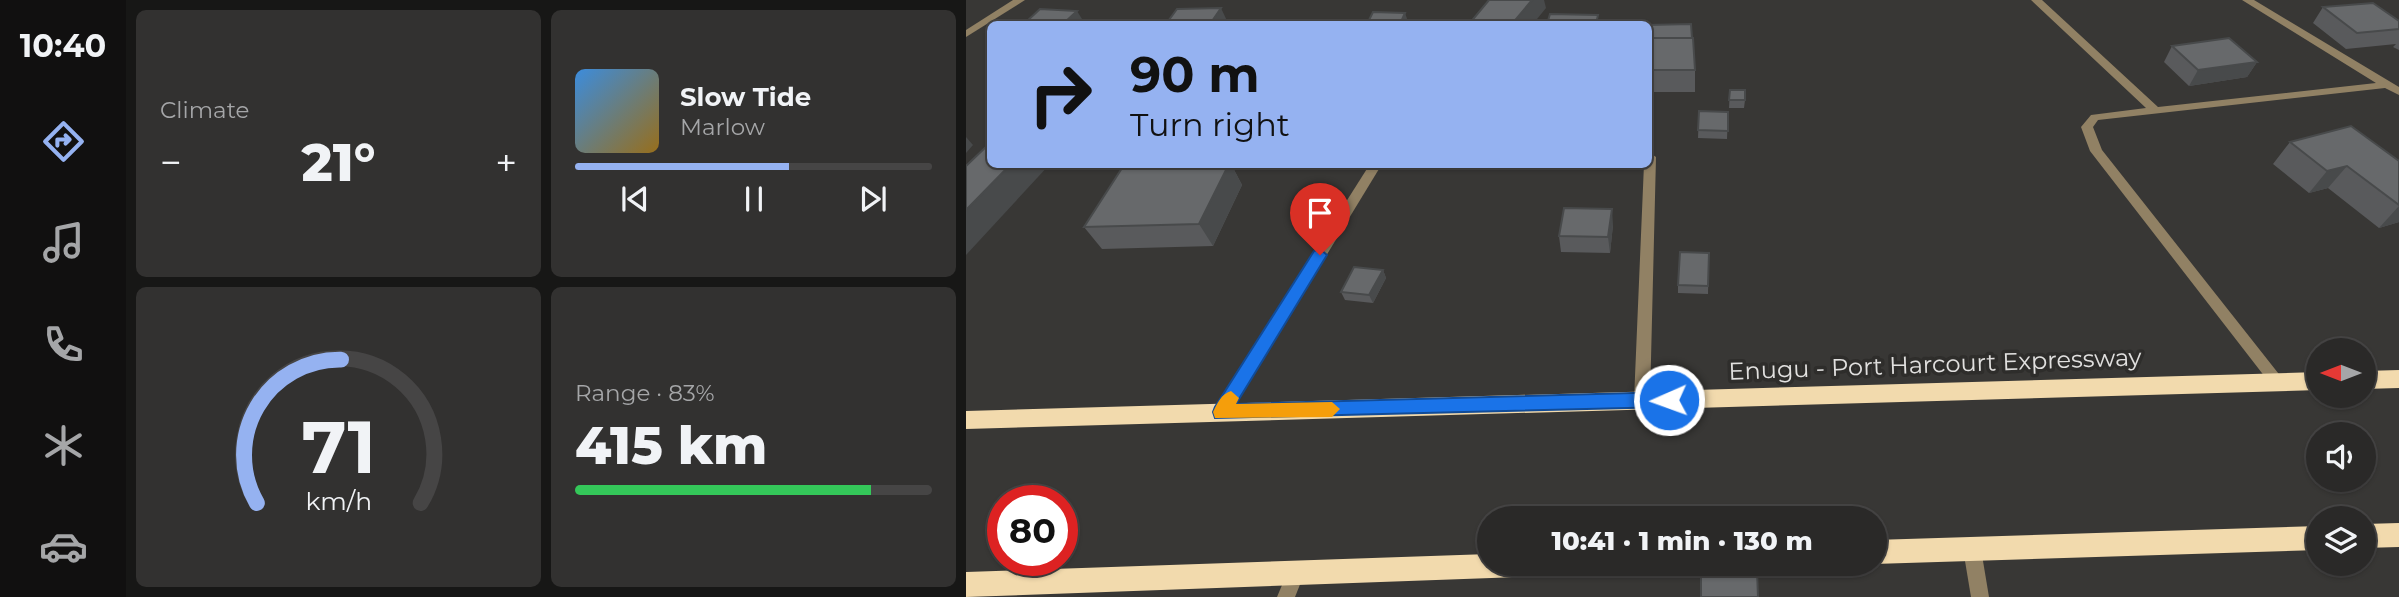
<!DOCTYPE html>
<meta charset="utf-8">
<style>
:root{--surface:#2a2928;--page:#323130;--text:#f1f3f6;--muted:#a5a6a8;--line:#464545;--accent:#95b2f1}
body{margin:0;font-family:Montserrat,sans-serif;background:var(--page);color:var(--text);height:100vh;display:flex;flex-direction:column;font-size:26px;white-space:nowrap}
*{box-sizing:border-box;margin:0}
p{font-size:23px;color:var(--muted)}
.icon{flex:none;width:38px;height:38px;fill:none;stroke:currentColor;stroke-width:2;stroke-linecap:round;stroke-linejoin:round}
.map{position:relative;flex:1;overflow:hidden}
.side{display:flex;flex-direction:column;gap:10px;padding:10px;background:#171716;width:840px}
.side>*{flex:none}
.guide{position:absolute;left:21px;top:21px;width:665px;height:147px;border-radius:10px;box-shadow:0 2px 5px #0004,0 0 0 2px var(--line);background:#95b2f1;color:#111;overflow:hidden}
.needle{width:46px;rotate:270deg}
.tools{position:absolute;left:1340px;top:338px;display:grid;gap:14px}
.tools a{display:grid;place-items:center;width:70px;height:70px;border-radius:50%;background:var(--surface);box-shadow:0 2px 5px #0004,0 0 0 2px var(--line);font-size:35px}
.speed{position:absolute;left:21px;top:485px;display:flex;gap:14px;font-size:35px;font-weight:700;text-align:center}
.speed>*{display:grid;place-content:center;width:91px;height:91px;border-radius:50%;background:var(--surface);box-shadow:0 2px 5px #0004,0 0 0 2px var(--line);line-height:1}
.speed .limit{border:10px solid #d22;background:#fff;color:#111}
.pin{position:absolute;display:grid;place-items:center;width:60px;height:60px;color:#fff;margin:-72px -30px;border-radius:50% 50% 50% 0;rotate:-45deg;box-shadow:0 0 7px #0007}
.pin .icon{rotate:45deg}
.me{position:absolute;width:77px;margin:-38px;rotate:268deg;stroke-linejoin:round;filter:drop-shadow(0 0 5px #0008)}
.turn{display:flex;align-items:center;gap:24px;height:147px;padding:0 28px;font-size:32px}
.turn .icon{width:91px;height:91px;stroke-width:2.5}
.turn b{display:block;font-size:49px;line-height:60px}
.big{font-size:52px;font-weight:800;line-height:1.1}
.side .widget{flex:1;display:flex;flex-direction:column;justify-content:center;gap:10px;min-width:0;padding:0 24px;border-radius:10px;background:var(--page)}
.side .dial{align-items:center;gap:0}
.dial svg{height:182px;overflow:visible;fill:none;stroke:var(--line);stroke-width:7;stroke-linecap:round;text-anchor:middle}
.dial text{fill:var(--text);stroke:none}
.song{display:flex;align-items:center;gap:21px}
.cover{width:84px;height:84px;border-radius:10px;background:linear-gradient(135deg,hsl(210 70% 55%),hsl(40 70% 35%))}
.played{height:7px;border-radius:4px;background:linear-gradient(90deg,var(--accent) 60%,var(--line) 60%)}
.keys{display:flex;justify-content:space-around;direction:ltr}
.heat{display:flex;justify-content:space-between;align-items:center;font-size:38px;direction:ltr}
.charge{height:10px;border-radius:5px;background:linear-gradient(90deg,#34c759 83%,var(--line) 0)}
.side .tiles{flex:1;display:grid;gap:10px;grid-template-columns:repeat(2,1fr)}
.trip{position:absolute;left:511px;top:506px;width:410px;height:70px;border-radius:35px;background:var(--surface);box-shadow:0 2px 5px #0004,0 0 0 2px var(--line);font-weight:800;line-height:70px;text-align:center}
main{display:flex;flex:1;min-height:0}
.tab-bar{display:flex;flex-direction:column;width:126px;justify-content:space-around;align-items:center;background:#111010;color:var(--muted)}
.tab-bar .icon{width:49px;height:49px}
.tab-bar .active{color:var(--accent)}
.tab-bar b{font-size:32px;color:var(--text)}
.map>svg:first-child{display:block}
</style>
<main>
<nav class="tab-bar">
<b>10:40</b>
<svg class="icon active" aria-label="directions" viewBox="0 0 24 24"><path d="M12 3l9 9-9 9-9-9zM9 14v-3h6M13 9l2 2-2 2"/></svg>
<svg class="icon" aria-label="music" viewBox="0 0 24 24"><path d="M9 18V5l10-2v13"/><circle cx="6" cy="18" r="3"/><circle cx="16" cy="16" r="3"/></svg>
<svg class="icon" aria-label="phone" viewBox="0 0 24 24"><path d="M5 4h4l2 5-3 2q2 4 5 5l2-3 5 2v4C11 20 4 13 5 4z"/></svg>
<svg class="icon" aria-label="climate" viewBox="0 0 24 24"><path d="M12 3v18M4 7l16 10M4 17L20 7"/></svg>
<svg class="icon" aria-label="car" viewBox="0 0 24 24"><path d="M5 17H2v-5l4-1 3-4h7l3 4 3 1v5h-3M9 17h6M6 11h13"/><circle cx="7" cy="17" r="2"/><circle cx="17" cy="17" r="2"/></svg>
</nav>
<section class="side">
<div class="tiles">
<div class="widget"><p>Climate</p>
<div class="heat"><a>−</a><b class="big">21°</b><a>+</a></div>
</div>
<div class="widget">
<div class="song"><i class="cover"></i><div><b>Slow Tide</b><p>Marlow</p></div></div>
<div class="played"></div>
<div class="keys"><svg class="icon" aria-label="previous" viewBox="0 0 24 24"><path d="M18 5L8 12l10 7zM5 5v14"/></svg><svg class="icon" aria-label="pause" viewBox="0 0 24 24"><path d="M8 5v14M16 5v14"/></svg><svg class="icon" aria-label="next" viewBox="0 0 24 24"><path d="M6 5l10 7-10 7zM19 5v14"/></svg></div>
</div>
<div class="widget dial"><svg viewBox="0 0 100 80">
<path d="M14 69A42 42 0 1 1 86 69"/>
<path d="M14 69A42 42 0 0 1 51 6" stroke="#95b2f1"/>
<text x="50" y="56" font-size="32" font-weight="700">71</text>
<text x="50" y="72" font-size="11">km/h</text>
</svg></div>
<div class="widget"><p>Range · 83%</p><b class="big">415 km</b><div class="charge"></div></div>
</div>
</section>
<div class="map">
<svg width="1433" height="597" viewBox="0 0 1433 597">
<rect width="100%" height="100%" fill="#383735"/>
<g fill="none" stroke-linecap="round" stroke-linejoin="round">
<g fill="#918164" fill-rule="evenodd">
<polygon points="47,0 59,0 0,37 0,30"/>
<polygon points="1065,0 1076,0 1192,107 1410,83 1276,0 1288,0 1433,87 1433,95 1419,88 1132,120 1127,127 1136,150 1316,378 1319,382 1316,386 1311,388 1306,386 1124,151 1115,127 1125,115 1180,108"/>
<polygon points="684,153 690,157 684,400 681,405 676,407 671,405 668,400 678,164 682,164"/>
<polygon points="404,164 416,164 262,417 256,419 250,417 248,412 250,407"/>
<polygon points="1006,540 1012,543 1015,549 1023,597 1005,597 997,549 1000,543"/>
<polygon points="330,563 336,566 339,572 329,597 311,597 324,566"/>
</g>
<g fill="#f2daad" fill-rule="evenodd">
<polygon points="1433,370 1433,388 1398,389 1398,371"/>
<polygon points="1353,372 1353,390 0,429 0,411"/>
<polygon points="1433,523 1433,547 1398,548 1398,524"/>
<polygon points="1353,526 1353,550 908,564 907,564 908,540"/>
<polygon points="523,554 523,564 595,564 592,573 583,576 0,597 0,572"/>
</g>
</g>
<g fill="#595a5c">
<polygon points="1357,7 1433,21 1433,50 1427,47 1430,44 1380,49 1347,23"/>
<polygon points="116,19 110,24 62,24 60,22"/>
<polygon points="682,25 729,70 729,92 682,92"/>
<polygon points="1206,46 1291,62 1281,77 1223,86 1198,62"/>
<polygon points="764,90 779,100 778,108 763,108"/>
<polygon points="733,111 762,112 761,139 732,138"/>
<polygon points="1324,142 1433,161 1433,222 1413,228 1362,188 1343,193 1307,164"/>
<polygon points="265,164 276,185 247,246 136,249 118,227 158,165"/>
<polygon points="647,225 644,253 595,252 593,236"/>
<polygon points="743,253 742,294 712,293 712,285"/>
<polygon points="417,270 420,278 407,303 379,300 375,292"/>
</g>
<g fill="#484a4b">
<polygon points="566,0 578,0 580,8 567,24 546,24"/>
<polygon points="255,8 262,23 262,24 244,24"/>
<polygon points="111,11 116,19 110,24 99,24 98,23"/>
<polygon points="439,13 443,24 434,24"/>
<polygon points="1291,62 1281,77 1223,86 1232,70"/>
<polygon points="0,137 7,145 0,153"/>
<polygon points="45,164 84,164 0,255 0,210"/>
<polygon points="263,164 265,164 276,185 247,246 233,224"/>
<polygon points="1381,166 1362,188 1343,193 1361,171"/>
<polygon points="1433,206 1433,222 1413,228"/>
<polygon points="646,209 647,225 644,253 642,237"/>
<polygon points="417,270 420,278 407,303 403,295"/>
</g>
<g fill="#67696b" stroke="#484a4b" stroke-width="2">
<polygon points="523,0 566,0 546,24 503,24"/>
<polygon points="1407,3 1433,21 1433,29 1391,33 1357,7"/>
<polygon points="255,8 244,24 200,24 211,9"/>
<polygon points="74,9 111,11 98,23 60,22"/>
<polygon points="407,12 439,13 434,24 401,24"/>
<polygon points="584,14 632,15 630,24 581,24"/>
<polygon points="459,21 474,22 472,24 456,24"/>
<polygon points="725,24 726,38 682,38 682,25"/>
<polygon points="682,38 727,38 729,70 682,70"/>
<polygon points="1263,38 1291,62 1232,70 1206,46"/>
<polygon points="764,90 779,90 779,100 763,100"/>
<polygon points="733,111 762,112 762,131 732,130"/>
<polygon points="1385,126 1433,161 1433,205 1381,166 1361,171 1324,142"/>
<polygon points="24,143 24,164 45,164 0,210 0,166"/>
<polygon points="263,164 233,224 118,227 158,165"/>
<polygon points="598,208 646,209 642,237 593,236"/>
<polygon points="714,252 743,253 742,286 712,285"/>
<polygon points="388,267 417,270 403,295 375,292"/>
<polygon points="735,568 791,570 792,597 735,597"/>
</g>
<polygon fill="#1a73e8" stroke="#114b97" stroke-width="2" points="354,249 361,255 270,404 703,392 712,400 703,407 249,418 247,412 249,407 348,251"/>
<path fill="#f59e0b" d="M 265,391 L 273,398 L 270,404 L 366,402 L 374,409 L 366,417 L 249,418 L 247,412 C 251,404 255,394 265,391 Z"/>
<g text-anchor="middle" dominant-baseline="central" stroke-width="7" stroke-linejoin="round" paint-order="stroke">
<g font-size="24" fill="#e1e0df" stroke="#2e2d2b">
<text transform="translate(969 364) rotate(-2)">Enugu - Port Harcourt Expressway</text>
</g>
</g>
</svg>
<div class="tools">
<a><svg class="needle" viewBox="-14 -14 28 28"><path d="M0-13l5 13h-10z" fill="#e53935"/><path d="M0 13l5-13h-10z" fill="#a5a6a8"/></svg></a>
<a><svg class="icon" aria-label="sound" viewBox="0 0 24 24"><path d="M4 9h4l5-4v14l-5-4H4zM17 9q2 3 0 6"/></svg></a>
<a><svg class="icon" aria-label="layers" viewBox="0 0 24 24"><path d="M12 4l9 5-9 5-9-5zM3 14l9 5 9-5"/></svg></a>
</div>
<div class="speed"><div class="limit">80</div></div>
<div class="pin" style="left:354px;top:255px;background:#d93025"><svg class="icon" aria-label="arrive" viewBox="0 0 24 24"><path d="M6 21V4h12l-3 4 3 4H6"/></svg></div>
<svg class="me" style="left:703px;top:400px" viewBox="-20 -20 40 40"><circle r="17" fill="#1a73e8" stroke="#fff" stroke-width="3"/><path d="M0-11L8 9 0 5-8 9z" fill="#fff"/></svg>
<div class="trip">10:41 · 1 min · 130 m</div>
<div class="guide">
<div class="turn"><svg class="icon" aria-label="right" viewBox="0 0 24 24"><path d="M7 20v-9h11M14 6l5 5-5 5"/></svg><div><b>90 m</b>Turn right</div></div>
</div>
</div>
</main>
